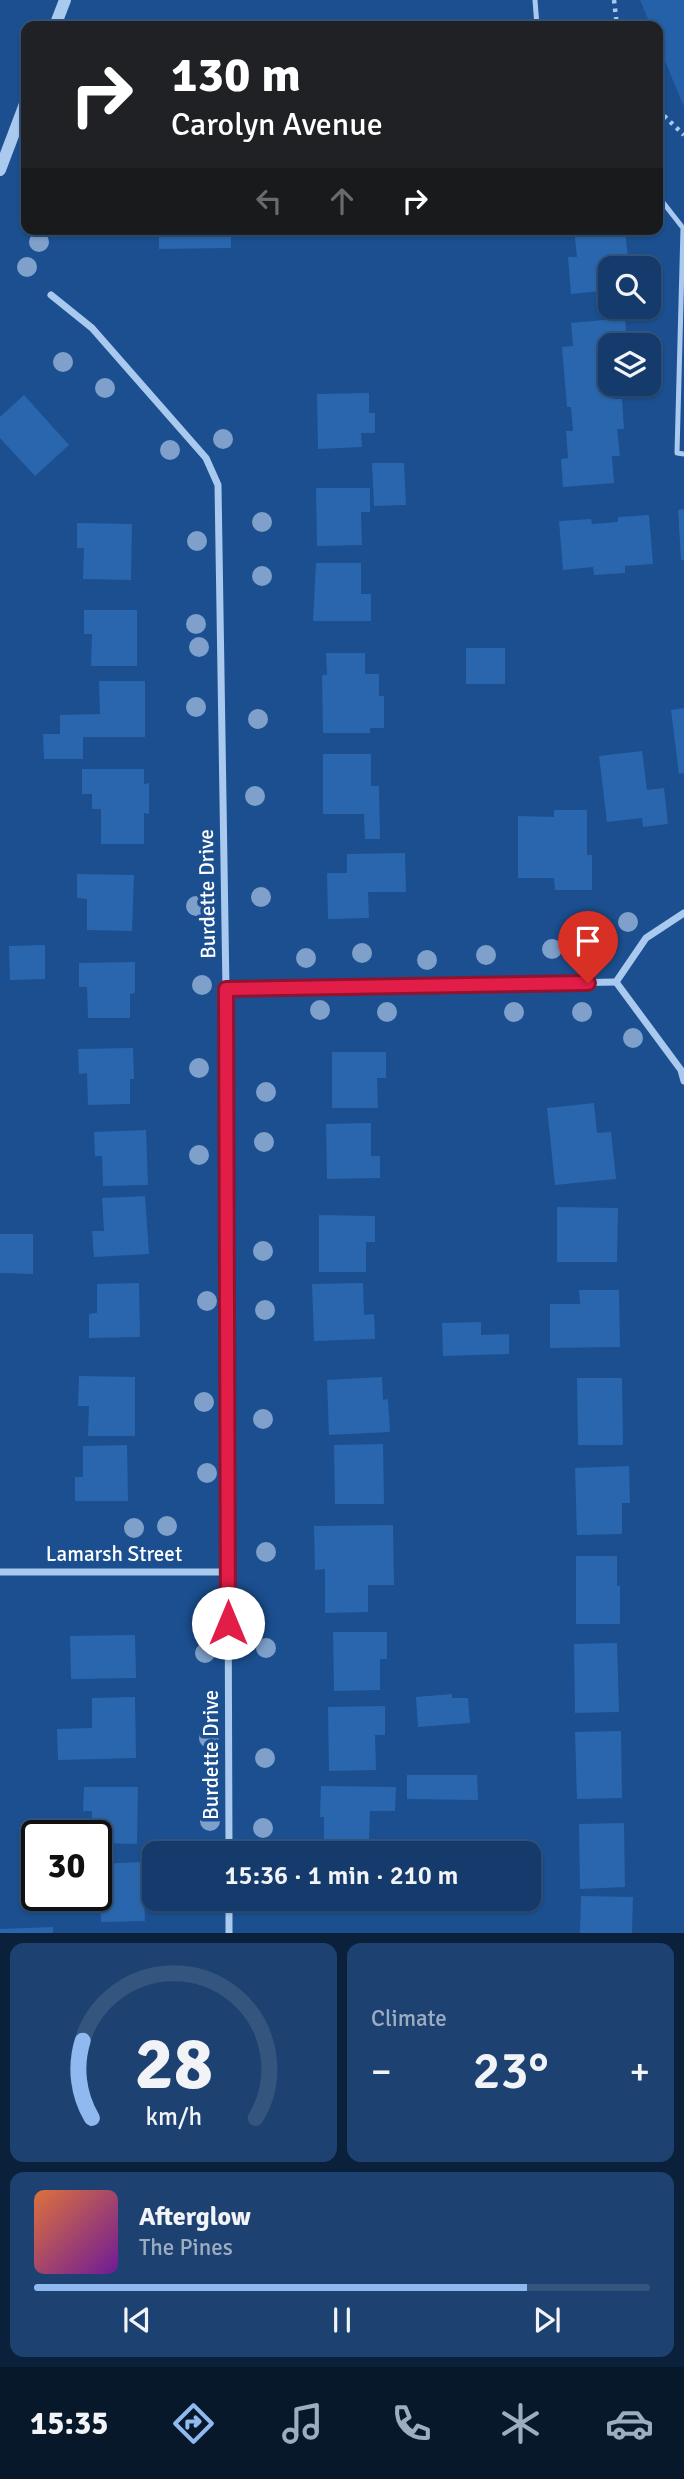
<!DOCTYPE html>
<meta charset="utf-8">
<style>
:root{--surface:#143b6b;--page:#1d4271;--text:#f1f3f6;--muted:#9dadc1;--line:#33557e;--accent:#90b9f0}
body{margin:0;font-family:Signika,sans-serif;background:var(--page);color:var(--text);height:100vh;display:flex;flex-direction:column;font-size:26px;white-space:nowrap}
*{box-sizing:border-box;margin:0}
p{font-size:23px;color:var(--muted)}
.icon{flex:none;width:38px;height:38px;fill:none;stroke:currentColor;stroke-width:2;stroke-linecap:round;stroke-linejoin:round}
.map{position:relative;height:1933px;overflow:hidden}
.panel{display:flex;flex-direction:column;gap:10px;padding:10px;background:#0b203b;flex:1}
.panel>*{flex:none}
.hud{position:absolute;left:21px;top:21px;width:642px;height:214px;border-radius:14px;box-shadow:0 2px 5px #0004,0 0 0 2px var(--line);background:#202124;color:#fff;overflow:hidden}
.controls{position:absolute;left:598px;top:256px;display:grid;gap:14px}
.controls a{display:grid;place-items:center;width:63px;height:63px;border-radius:14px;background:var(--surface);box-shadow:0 2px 5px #0004,0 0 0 2px var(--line);font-size:35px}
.speed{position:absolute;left:21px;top:1820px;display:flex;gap:14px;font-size:35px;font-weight:700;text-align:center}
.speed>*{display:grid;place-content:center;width:91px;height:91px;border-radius:50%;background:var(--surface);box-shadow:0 2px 5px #0004,0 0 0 2px var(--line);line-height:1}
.speed .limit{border:4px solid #111;border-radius:10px;background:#fff;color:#111}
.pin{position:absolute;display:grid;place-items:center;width:60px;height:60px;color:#fff;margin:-72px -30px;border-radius:50% 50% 50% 0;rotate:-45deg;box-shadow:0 0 7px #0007}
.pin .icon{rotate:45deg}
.me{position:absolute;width:77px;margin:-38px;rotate:0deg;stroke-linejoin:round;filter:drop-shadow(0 0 5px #0008)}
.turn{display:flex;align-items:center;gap:24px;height:147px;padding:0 35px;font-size:32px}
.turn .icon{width:91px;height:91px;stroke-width:2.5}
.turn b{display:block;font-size:49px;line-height:60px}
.lanes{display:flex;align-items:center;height:66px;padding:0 35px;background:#0003;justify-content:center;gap:35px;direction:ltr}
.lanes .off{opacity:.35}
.big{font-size:52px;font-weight:600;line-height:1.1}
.panel .card{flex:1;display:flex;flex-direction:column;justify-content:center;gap:10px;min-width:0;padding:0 24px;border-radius:14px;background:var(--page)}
.panel .dial{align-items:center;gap:0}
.dial svg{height:182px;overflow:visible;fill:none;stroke:var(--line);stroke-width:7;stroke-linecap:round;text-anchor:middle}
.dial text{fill:var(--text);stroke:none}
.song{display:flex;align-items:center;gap:21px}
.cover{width:84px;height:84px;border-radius:10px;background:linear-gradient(135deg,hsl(20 70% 55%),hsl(280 70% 35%))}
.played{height:7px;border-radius:4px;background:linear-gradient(90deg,var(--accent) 80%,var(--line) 80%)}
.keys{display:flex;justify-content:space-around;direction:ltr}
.heat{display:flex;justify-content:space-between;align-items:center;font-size:38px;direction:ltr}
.panel .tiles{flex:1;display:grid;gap:10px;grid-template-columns:1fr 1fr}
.card:last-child{grid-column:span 2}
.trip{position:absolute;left:142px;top:1841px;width:399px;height:70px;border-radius:14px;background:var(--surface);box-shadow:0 2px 5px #0004,0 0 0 2px var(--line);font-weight:600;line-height:70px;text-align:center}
.tab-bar{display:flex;height:112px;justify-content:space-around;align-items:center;background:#08182b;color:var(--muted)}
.tab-bar .icon{width:49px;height:49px}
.tab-bar .active{color:var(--accent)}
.tab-bar b{font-size:32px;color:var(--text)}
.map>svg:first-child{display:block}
</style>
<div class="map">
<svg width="684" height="1933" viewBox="0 0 684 1933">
<rect width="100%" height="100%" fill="#1b4f8f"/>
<polygon fill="#2461a8" points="640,0 684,0 684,107 658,44 658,26 651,26"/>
<g fill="#2a66ad">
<polygon points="159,229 262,229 262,232 231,232 231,248 159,249"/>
<polygon points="574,229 625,229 628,258 617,259 618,268 611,268 611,290 571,294 568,257 577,257"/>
<polygon points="625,318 627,345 611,345 611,383 614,399 622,399 624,429 617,429 620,456 612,456 614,483 563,487 561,459 568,458 566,431 573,431 571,407 567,407 562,347 573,346 571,323"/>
<polygon points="369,393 369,413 375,413 375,433 361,433 362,447 318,449 317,394"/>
<polygon points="24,395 69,445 35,476 0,438 0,417"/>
<polygon points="372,463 404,463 406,505 374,506"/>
<polygon points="316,488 370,488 370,512 361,512 362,545 317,546"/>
<polygon points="684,509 684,560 681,560 678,510"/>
<polygon points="649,515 653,564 625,566 625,573 594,575 593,567 563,570 559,521 591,519 592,524 618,522 618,517"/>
<polygon points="77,523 132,524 131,580 83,579 84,548 77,548"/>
<polygon points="316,563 361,563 361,594 371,594 371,621 313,621"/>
<polygon points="84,610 137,610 137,666 91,666 92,634 84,634"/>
<rect x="466" y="648" width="39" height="36"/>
<polygon points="326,653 365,653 365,674 379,674 379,696 384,696 384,728 370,728 370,733 323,733 322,675 327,675"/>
<polygon points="99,681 145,681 145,737 83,737 83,759 44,759 43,734 60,734 60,715 100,714"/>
<polygon points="684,708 684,773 679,774 671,710"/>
<polygon points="642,751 647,790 664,788 668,824 643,827 642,818 607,822 599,756"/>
<polygon points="323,754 371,754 371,786 379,786 380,839 365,839 364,814 323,814"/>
<polygon points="82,769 144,769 144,784 149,783 149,814 144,813 144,844 101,844 101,809 92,809 92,794 82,794"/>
<polygon points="554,810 587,810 587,855 592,855 592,890 555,890 554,878 518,878 518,816 554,817"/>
<polygon points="405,853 406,892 368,892 369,918 328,919 327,873 347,873 347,854"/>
<polygon points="77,874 134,875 132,931 87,930 87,899 77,898"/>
<polygon points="45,945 45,979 10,980 9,946"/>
<polygon points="135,962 135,993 130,994 130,1018 88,1018 87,987 79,987 79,963"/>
<polygon points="133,1048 134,1079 130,1079 130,1104 88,1105 87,1073 79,1074 78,1049"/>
<polygon points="332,1052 386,1052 386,1078 377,1078 378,1108 332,1108"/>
<polygon points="594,1103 597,1133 611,1132 616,1179 555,1185 547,1108"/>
<polygon points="371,1123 371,1156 380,1156 380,1178 327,1179 326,1124"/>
<polygon points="146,1130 148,1185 103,1186 102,1156 95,1156 94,1132"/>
<polygon points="145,1196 149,1254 94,1257 92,1231 104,1231 102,1198"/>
<polygon points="557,1207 618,1208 617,1262 557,1262"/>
<polygon points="319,1215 375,1216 375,1242 366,1242 366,1272 319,1272"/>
<polygon points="0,1234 33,1234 33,1274 0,1273"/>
<polygon points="139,1283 140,1337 89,1338 89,1314 97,1313 97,1284"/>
<polygon points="363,1283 364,1315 374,1314 375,1339 314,1341 312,1284"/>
<polygon points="579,1290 619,1290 620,1347 550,1348 550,1304 580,1304"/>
<polygon points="481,1322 481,1335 509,1334 509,1354 443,1356 442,1323"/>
<polygon points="79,1376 135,1377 135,1436 88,1436 89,1406 78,1406"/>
<polygon points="382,1377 383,1400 388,1399 390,1432 329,1435 327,1380"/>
<polygon points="577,1378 622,1378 623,1445 578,1445"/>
<polygon points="383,1444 384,1504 335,1504 334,1445"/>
<polygon points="127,1445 128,1501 75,1501 75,1477 83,1477 83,1446"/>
<polygon points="629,1466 630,1503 622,1503 622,1534 577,1535 575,1468"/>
<polygon points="393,1525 394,1585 368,1585 368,1612 325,1613 325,1569 315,1570 314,1526"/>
<polygon points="576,1556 617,1556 617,1586 620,1586 620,1624 576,1624"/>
<polygon points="333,1632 387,1632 387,1659 380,1659 380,1690 334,1691"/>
<polygon points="135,1635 136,1678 71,1679 70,1636"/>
<polygon points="617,1643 619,1712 575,1713 574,1644"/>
<polygon points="452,1694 452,1698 468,1698 470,1723 418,1727 416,1697"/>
<polygon points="135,1697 136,1758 58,1760 57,1729 92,1728 92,1698"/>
<polygon points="385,1706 385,1735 375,1735 376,1770 329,1771 328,1707"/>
<polygon points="621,1731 622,1798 577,1799 575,1732"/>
<polygon points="407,1775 477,1775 478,1800 407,1799"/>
<polygon points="321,1786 396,1787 395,1811 370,1811 369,1842 324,1842 324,1817 320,1817"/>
<polygon points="84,1787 138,1787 137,1844 96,1843 96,1836 91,1836 92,1811 83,1811"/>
<polygon points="624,1823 625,1887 580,1889 579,1824"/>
<polygon points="143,1862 145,1921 101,1922 100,1887 96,1887 96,1864"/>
<polygon points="581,1896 633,1897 632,1933 580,1933"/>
<polygon points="317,1899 370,1899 371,1910 317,1911"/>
<polygon points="53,1927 53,1933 0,1933 0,1929"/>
</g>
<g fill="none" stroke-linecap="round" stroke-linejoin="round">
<g stroke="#a9c9ee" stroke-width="4.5" stroke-dasharray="3.5 5" stroke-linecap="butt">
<polyline points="614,0 617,26"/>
<polyline points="658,110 684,135"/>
</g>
<g stroke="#a9c9ee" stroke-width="5">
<polyline points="535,0 537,26"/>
<polyline points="658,196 683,228 677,453 684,454"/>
</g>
<g stroke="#a9c9ee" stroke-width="7">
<polyline points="51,295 92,328 206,458 218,485 226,989 229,1853"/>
<polyline points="616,982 681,1070 684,1081"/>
<polyline points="616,982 646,938 684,913"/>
<polyline points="226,989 616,982"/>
<polyline points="0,1572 228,1572"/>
<polyline points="229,1899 229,1933"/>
</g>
<g stroke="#a9c9ee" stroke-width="12">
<polyline points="55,26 65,0"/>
<polyline points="0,170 26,101"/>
</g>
</g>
<g fill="#7ea0ca">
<circle cx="39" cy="242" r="10"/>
<circle cx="27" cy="267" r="10"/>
<circle cx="63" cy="362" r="10"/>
<circle cx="105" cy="388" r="10"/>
<circle cx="223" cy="439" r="10"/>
<circle cx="170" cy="450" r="10"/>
<circle cx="262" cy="522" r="10"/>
<circle cx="197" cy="541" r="10"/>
<circle cx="262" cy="576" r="10"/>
<circle cx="196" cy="624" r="10"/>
<circle cx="199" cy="647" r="10"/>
<circle cx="196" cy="707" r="10"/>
<circle cx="258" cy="719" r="10"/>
<circle cx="255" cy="796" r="10"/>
<circle cx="261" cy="897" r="10"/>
<circle cx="196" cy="906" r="10"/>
<circle cx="628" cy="922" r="10"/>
<circle cx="552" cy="949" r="10"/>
<circle cx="362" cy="953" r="10"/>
<circle cx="486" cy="955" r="10"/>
<circle cx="306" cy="958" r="10"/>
<circle cx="427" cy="960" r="10"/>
<circle cx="202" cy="985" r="10"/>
<circle cx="320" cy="1010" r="10"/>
<circle cx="387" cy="1012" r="10"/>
<circle cx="514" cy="1012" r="10"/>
<circle cx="582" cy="1012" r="10"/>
<circle cx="633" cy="1038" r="10"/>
<circle cx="199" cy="1068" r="10"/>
<circle cx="266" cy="1092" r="10"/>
<circle cx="264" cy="1142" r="10"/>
<circle cx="199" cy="1155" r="10"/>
<circle cx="263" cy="1251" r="10"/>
<circle cx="207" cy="1301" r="10"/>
<circle cx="265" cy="1310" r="10"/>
<circle cx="204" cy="1402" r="10"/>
<circle cx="263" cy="1419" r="10"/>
<circle cx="207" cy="1473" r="10"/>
<circle cx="167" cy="1526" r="10"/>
<circle cx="134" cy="1528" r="10"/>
<circle cx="266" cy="1552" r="10"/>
<circle cx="266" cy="1648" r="10"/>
<circle cx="205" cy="1653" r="10"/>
<circle cx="209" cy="1738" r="10"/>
<circle cx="265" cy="1758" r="10"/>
<circle cx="210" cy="1821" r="10"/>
<circle cx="263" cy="1828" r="10"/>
</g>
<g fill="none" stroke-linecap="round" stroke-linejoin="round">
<defs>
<polyline id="route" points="228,1623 226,989 588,983"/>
</defs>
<use href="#route" stroke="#92132f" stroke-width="18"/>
<use href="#route" stroke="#e11d48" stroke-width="12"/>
</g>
<g text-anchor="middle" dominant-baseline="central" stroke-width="7" stroke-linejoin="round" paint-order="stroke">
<g font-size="21" fill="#fff" stroke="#1b4f8f">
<text transform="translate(207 894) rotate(-91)">Burdette Drive</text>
<text x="114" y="1554">Lamarsh Street</text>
<text transform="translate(211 1755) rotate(-90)">Burdette Drive</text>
</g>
</g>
</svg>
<div class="controls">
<a><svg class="icon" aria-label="search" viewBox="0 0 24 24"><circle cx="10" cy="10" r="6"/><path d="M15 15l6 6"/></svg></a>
<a><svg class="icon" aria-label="layers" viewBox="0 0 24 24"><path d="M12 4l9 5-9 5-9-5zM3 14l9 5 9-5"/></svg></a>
</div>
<div class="speed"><div class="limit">30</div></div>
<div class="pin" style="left:588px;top:983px;background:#d93025"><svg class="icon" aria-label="arrive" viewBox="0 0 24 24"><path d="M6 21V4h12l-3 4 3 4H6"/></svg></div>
<svg class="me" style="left:228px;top:1623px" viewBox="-20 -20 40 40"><circle r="19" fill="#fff"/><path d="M0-13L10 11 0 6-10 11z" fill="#e11d48"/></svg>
<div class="trip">15:36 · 1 min · 210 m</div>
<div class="hud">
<div class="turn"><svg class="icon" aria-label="right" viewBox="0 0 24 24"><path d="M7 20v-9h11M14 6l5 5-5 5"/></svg><div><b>130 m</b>Carolyn Avenue</div></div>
<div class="lanes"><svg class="icon off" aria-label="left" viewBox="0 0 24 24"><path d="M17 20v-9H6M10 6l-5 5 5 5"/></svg><svg class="icon off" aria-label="ahead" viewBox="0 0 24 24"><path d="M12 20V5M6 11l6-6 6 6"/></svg><svg class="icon" aria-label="right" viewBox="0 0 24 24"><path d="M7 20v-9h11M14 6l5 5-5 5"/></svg></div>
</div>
</div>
<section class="panel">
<div class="tiles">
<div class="card dial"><svg viewBox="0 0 100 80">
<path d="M14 69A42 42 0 1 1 86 69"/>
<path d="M14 69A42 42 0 0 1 10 35" stroke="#90b9f0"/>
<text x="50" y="56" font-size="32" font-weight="700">28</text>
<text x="50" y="72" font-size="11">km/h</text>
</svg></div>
<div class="card"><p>Climate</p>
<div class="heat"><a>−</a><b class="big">23°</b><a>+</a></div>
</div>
<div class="card">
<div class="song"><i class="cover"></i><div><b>Afterglow</b><p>The Pines</p></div></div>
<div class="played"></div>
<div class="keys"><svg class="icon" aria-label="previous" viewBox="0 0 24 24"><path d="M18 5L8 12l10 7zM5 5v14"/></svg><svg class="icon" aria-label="pause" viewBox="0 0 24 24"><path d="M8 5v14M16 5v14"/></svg><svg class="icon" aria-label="next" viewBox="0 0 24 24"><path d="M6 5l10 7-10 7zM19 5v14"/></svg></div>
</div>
</div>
</section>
<nav class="tab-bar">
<b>15:35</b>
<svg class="icon active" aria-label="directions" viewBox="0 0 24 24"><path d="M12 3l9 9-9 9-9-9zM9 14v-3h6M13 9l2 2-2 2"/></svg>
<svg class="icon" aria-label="music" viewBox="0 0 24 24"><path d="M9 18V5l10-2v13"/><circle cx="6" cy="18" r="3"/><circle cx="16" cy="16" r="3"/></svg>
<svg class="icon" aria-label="phone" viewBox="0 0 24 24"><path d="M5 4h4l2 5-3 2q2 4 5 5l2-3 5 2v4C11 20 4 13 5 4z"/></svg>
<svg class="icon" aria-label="climate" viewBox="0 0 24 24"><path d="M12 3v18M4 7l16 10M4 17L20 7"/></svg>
<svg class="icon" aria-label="car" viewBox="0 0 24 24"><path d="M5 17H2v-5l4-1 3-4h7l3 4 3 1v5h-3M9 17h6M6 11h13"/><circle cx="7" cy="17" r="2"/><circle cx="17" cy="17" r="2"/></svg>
</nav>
